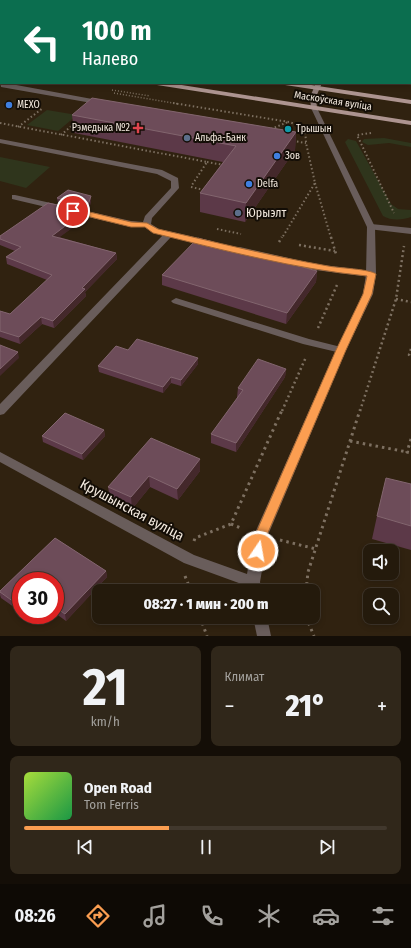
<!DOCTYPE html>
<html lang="ru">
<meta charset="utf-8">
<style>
:root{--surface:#241a0c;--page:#30271a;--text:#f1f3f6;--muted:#a3a19d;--line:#41382d;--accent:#fb9e51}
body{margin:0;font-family:"Fira Sans Condensed",sans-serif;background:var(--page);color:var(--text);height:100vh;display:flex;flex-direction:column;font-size:15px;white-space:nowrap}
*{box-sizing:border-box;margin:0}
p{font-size:13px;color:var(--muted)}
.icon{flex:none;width:22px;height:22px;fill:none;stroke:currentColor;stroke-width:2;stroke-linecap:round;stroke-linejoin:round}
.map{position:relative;height:636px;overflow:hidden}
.panel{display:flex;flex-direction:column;gap:10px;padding:10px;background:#140e07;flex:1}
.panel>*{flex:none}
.hud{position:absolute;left:0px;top:0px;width:411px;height:84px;box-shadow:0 2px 6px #0003,0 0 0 1px var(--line);background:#0b6e4f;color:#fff;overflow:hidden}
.tools{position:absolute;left:363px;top:544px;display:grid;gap:8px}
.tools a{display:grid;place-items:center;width:36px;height:36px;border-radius:8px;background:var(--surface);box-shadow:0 2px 6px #0003,0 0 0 1px var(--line);font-size:20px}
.speed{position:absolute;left:12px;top:572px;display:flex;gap:8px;font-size:20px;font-weight:700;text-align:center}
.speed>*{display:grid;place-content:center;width:52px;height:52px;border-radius:50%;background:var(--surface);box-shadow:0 2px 6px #0003,0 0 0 1px var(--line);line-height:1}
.speed .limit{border:6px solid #d22;background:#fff;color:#111}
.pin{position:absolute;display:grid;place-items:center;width:34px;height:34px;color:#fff;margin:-17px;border:2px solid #fff;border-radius:50%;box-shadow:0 1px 4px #0007}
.me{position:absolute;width:44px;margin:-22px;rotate:12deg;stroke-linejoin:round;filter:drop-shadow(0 0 3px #0008)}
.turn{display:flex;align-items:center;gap:14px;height:84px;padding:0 16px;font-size:18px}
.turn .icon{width:52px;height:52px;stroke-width:2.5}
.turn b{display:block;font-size:28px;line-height:34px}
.big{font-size:30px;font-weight:800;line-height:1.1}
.panel .card{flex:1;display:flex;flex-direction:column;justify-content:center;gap:6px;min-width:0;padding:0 14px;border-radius:8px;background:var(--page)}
.panel .dial{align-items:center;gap:0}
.dial b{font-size:52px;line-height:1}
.song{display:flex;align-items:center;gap:12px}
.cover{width:48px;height:48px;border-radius:6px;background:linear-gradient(135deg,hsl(80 70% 55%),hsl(140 70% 35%))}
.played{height:4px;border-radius:2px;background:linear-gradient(90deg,var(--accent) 40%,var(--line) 40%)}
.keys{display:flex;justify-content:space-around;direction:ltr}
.heat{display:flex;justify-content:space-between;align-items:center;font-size:22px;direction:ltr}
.panel .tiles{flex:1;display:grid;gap:10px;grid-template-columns:1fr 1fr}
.card:last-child{grid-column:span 2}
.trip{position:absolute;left:92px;top:584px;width:228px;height:40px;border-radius:8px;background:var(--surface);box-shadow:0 2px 6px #0003,0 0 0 1px var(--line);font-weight:800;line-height:40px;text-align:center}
.dock{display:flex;height:64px;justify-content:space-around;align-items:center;background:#0e0a05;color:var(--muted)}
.dock .icon{width:28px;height:28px}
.dock .active{color:var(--accent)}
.dock b{font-size:18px;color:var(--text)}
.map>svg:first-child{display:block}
</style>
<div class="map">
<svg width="411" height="636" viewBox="0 0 411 636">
<rect width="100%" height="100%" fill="#302210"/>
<g fill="#2f351c">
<polygon points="47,110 77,115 58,131 27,125"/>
<polygon points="384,138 411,143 411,147 389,143 368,145 362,142 364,139"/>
<path d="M 348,139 L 356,141 L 391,204 L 398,209 L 411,210 L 411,217 C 403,220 391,221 383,216 L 345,142 Z"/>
<polygon points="0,157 50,167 26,188 0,181"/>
</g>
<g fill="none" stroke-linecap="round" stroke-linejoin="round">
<g stroke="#7d7061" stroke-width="1.5" stroke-dasharray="1 2" stroke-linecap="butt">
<polyline points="311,1 317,0"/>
<polyline points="112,90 150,96"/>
<polyline points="114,93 179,104"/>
</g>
<g stroke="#7d7061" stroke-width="2" stroke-dasharray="1.5 2.5" stroke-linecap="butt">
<polyline points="173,103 289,122 305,127 306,143 315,183 282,238"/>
<polyline points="0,123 207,162 192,185"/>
<polyline points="18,127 43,108"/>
<polyline points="271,129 288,122"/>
<polyline points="371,133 357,135 394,213"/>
<polyline points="61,135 76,122"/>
<polyline points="293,141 306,143"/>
<polyline points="207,162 224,165"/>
<polyline points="315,183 331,238"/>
<polyline points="191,187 204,190"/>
<polyline points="217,229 241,234"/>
</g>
<g stroke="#7d7061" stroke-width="2.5" stroke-dasharray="2 3" stroke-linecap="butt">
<polyline points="331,237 336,254"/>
<polyline points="279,242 282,237"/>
<polyline points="299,245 335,251"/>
<polyline points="396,299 411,302"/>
<polyline points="318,328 337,285"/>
<polyline points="411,349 409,355 411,358"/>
<polyline points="282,411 306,357"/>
<polyline points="360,411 396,299 404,246"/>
</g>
<g stroke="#7d7061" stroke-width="3" stroke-dasharray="2.5 4" stroke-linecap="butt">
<polyline points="411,439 407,452 411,453"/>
<polyline points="350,441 407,452"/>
<polyline points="231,524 243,529"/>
<polyline points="280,540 316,549"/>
<polyline points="194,541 195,538 231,524 282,410"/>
<polyline points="185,576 191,591"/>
<polyline points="306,591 308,572 360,410"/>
<polyline points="200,617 207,636"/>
<polyline points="306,617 314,636"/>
</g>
<g fill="#695d5b" fill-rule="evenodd">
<rect x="410" y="6" width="1" height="4"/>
<polygon points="0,82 103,101 106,103 103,105 1,87"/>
<polygon points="0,139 162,170 178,178 179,188 152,218 151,224 159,229 212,241 213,243 209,246 171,237 4,414 0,415 0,404 163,235 153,233 145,227 131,227 12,199 12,195 15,195 131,221 143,222 145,216 171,188 171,181 157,174 0,143"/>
<polygon points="371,224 411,228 411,234 368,229 367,227 368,225"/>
<polygon points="240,247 315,264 371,271 376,274 371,277 315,270 237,252 236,250"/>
<polygon points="176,298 309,339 345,348 346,350 341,353 303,344 173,303 171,301"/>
</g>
<g fill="#695d5b" fill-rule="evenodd">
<polygon points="314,106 317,108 375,227 376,274 373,294 346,350 268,535 260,582 262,591 248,591 247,586 184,563 0,462 0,452 194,555 247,574 254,535 336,350 363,294 366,274 367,227 311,108"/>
<polygon points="253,617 267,617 271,636 257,636"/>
</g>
<g fill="#8f7c79" fill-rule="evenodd">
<polygon points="373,0 379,0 372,1"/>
<polygon points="316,83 322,83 316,97 317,108 314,110 311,108 310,97"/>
</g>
<g fill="#ad9490" fill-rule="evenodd">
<rect x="0" y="38" width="1" height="4"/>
<rect x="0" y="56" width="1" height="4"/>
<polygon points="154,83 169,83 411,121 411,125 157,85"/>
<polygon points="282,83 298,83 411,100 411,104 285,85"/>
</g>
</g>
<g fill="#5c3948">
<polygon points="0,0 58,0 57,1 1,1 1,6 0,6"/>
<polygon points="227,0 288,0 282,1 232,1"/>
<polygon points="72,115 296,132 295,150 245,222 200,212 200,193 223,162 74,133"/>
<polygon points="57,198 91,201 89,210 58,203"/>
<polygon points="86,218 59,237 116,253 117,259 85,292 86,296 54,328 42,324 20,344 0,337 0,311 10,314 47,280 7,264 6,257 15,251 0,245 0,236"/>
<polygon points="317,271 316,282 286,324 162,285 162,275"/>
<polygon points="128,350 198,358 198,364 181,386 171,383 163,393 99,372 98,366"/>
<polygon points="286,369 285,377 236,452 211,443 211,434 238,397 237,397 238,388"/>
<polygon points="104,430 105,436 83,460 43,442 42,436"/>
<polygon points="200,459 200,471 178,500 150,487 132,509 110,498 108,487"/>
<polygon points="411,484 411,550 372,539 377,516"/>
<polygon points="55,538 106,571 107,577 66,621 55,613 55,581 21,581 21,612 1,598 0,595 0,591"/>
</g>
<g fill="#44282b">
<polygon points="40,0 58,0 57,1 40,1"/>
<polygon points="257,0 288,0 282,1 257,1"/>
<polygon points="296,132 295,150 245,222 246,203"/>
<polygon points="91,196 91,201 89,210 88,205"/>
<polygon points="85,211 86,218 53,242 52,236"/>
<polygon points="116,253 117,259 85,292 86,296 54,328 53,321 82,288"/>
<polygon points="317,271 316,282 286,324 287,313"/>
<polygon points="41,317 42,324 20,344 19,337"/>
<polygon points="18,352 19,358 0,376 0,369"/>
<polygon points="198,358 198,364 181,386 181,380"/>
<polygon points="286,369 285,377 236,452 236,443"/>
<polygon points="171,377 171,383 163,393 163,387"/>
<polygon points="104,430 105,436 83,460 82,454"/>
<polygon points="200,459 200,471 178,500 177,489"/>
<polygon points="149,476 150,487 132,509 131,497"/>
<polygon points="106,571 107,577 66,621 65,614"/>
</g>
<g fill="#6d4c59" stroke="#82656e">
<polygon points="92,98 296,132 246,203 200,193 236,146 72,115"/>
<polygon points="68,190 91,196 88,205 57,198"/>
<polygon points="48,203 85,211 52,236 116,253 82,288 85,289 53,321 41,317 19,337 0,331 0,311 10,314 52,275 6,257 21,247 0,239 0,236"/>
<polygon points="198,238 317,271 287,313 162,275"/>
<polygon points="137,339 198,358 181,380 171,377 163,387 98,366 116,346 128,350"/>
<polygon points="0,345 18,352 0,369"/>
<polygon points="258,359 286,369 236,443 211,434 243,390 238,388"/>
<polygon points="65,413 104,430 82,454 42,436"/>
<polygon points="151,438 200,459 177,489 149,476 131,497 108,487"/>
<polygon points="386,478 411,484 411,526 377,516"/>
<polygon points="55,538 106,571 65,614 55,607 55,581 21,581 21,607 0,592 0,591"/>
</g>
<path fill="#fb9e51" stroke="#a36735" d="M 73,208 L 131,222 L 147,223 L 158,229 C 215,242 271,256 328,266 C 338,268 370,269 376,274 L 372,294 L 346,350 L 267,535 L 263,555 L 258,556 L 254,555 L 252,551 L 255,535 L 336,350 L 363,294 L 367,276 C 295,269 223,250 153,233 L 145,227 L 131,227 L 70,212 L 70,209 Z"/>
<g fill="#3f7fe0" stroke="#130d06" stroke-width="1.5">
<circle cx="9" cy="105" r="4"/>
<circle cx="277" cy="156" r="4"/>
<circle cx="249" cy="184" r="4"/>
</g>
<path fill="#e0444e" stroke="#130d06" stroke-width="1.5" d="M136 122h4v4h4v4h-4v4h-4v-4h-4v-4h4z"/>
<circle fill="#0f9aa8" stroke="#130d06" stroke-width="1.5" cx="288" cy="129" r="4"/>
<g fill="#5c6f8a" stroke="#130d06" stroke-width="1.5">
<circle cx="187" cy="138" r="4"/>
<circle cx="238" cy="213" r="4"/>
</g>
<g text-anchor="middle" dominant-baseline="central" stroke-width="4" stroke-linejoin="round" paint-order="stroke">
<g font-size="10" fill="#f5ebe0" stroke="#130d06">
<text transform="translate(333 101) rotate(9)">Маскоўская вуліца</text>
</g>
<g font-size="10" fill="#f5ebe0" stroke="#130d06" text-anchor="start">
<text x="17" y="105">MEXO</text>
<text x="130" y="128" text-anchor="end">Рэмедыка №2</text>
<text x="296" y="129">Трышын</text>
<text x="195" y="138">Альфа-Банк</text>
<text x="285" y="156">Зов</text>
<text x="257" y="184">Delfa</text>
</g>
<g font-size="12" fill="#f5ebe0" stroke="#130d06" text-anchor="start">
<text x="246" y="213">Юрыэлт</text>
</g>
<g font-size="14" fill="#f5ebe0" stroke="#130d06">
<text transform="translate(132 510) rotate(28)">Крушынская вуліца</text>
</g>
</g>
</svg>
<div class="tools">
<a><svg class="icon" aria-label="sound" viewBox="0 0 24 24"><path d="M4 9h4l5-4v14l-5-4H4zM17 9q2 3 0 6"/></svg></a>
<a><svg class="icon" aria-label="search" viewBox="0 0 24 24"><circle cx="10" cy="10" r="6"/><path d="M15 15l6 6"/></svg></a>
</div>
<div class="speed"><div class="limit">30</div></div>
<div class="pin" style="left:73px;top:211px;background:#d93025"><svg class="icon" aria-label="arrive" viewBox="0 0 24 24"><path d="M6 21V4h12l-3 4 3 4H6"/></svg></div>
<svg class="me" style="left:258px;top:551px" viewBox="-20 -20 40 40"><circle r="17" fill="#fb9e51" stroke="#fff" stroke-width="3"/><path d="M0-11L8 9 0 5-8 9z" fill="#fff"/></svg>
<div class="trip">08:27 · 1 мин · 200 m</div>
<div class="hud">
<div class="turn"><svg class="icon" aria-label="left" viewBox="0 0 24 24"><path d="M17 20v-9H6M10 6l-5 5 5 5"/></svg><div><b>100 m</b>Налево</div></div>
</div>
</div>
<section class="panel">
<div class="tiles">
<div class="card dial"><b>21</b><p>km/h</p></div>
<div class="card"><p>Климат</p>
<div class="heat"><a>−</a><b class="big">21°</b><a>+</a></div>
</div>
<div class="card">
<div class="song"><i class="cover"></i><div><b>Open Road</b><p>Tom Ferris</p></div></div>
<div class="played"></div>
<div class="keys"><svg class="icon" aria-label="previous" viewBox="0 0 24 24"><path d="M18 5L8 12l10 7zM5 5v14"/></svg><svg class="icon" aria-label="pause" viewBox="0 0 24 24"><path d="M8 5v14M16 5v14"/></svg><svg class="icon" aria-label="next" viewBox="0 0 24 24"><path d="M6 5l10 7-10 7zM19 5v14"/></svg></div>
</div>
</div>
</section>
<nav class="dock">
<b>08:26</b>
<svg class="icon active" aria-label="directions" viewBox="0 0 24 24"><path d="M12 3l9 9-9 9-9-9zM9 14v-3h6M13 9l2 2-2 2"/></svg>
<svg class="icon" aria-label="music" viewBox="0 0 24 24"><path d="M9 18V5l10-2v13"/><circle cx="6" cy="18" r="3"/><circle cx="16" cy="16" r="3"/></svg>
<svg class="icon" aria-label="phone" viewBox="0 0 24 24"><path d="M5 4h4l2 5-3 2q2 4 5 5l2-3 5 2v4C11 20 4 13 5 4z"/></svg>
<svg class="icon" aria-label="climate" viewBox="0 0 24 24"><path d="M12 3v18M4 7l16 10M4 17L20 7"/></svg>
<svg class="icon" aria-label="car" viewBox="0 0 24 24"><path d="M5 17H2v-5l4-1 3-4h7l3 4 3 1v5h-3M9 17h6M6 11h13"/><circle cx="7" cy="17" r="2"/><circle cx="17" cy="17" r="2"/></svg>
<svg class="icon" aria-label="filters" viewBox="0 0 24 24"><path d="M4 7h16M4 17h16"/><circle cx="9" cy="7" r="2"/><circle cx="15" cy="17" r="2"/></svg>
</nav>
